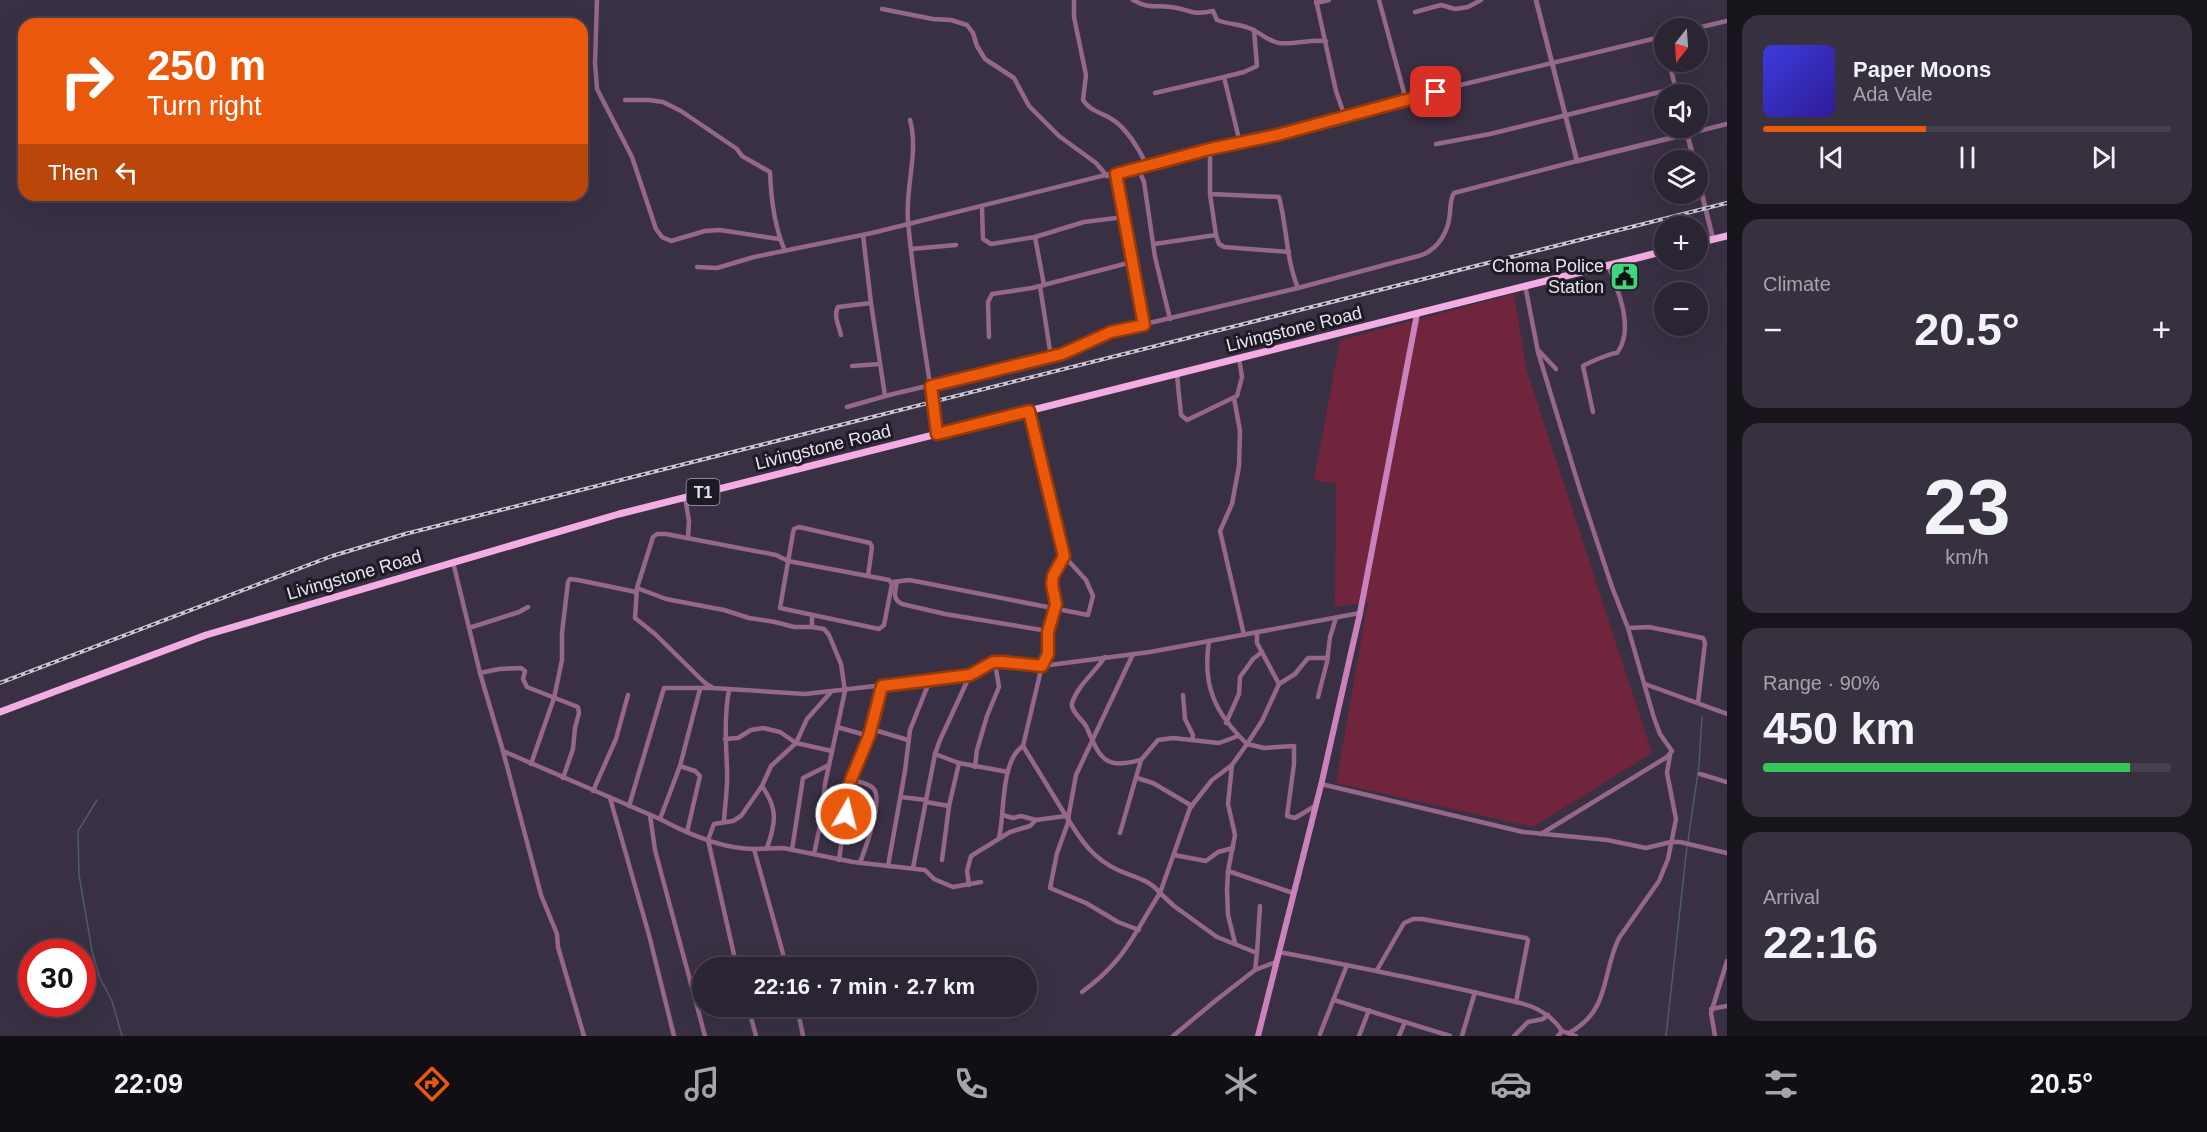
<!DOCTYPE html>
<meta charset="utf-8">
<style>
:root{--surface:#2b2433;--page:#37303f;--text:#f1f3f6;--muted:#a6a4ac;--line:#47414e;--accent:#ea580c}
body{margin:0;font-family:Arial,sans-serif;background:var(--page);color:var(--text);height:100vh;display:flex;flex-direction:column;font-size:22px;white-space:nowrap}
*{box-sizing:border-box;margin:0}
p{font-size:20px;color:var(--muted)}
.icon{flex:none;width:33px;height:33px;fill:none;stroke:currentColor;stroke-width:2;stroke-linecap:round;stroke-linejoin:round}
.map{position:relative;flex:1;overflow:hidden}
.details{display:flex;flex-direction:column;gap:15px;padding:15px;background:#18141c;width:480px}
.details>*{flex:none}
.banner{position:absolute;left:18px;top:18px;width:570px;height:183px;border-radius:18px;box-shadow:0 6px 24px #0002,0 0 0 2px var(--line);background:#ea580c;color:#fff;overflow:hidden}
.needle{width:39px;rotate:197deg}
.controls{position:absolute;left:1654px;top:18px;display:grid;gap:12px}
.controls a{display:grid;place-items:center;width:54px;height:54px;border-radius:50%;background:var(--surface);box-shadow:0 6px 24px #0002,0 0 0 2px var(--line);font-size:30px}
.speed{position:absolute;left:18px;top:939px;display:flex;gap:12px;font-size:30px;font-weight:700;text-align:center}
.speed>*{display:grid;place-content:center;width:78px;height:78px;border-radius:50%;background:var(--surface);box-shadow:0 6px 24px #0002,0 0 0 2px var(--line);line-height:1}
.speed .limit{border:9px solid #d22;background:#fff;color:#111}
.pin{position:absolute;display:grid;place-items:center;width:51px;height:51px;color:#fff;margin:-26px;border-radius:12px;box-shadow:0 3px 9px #0006}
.me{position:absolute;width:66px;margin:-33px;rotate:8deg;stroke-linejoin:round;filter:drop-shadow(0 0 4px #0008)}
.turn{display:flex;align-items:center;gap:21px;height:126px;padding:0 30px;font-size:27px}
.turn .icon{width:78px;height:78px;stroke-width:2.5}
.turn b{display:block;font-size:42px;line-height:51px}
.then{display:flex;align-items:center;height:57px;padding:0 30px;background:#0003;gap:12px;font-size:22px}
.big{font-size:45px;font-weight:800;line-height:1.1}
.details .widget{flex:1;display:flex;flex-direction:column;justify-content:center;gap:9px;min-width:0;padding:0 21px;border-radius:18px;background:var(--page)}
.details .dial{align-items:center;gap:0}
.dial b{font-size:78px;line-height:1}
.song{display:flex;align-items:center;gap:18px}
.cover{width:72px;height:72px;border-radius:9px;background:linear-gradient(135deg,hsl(240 70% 55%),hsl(250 70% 35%))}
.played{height:6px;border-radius:3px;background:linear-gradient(90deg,var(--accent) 40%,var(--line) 40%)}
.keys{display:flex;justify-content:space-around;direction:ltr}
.heat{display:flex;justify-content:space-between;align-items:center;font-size:33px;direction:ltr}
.charge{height:9px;border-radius:4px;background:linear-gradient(90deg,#34c759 90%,var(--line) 0)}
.trip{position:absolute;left:692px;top:957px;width:345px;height:60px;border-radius:30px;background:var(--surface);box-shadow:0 6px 24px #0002,0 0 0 2px var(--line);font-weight:800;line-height:60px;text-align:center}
.menu{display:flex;height:96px;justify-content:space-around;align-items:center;background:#110e14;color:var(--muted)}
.menu .icon{width:42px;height:42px}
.menu .selected{color:var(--accent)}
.menu b{font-size:27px;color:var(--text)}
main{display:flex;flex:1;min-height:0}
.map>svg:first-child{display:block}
</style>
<main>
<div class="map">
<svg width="1727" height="1036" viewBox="0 0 1727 1036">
<rect width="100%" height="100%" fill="#393044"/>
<polygon fill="#71253c" points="1514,294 1527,371 1652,753 1533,827 1336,783 1368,602 1335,607 1336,484 1314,480 1340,340"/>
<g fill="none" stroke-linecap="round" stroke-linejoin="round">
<g stroke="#4d5c6c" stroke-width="1.5">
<polyline points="97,800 78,831 79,875 92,951 100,978 112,1001 122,1036"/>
<polyline points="1688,841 1699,765 1702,717"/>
<polyline points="1666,1036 1687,846"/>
</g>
<g stroke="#95678b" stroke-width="4.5">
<polyline points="597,0 595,63 597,89 632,157 656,229 662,237 671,241 705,231 720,230 779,239"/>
<path d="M 1074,0 L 1074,17 L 1086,75 L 1083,100 C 1090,111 1100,112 1110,118 C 1126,127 1140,150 1147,166"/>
<path d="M 1133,0 C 1149,9 1154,5 1171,7 C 1190,9 1190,16 1213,11 L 1217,20 C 1227,24 1239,24 1249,28 C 1260,32 1267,41 1279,43 C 1295,45 1309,39 1326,41"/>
<polyline points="1316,0 1336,91 1345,117"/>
<polyline points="1379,0 1406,100"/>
<polyline points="1316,3 1329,0"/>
<polyline points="882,9 933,19 951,20 967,25 973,33 977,46 985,59 1014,78 1029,106 1059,136 1096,163 1107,176"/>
<polyline points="1415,12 1441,5 1455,9 1468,7 1481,0"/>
<polyline points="1697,28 1727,21"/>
<polyline points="1663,37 1665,46"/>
<polyline points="1669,62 1677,94"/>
<polyline points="1224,77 1244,72 1257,66 1254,30"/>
<polyline points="1155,93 1224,77 1240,143"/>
<path d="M 625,100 L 649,100 L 663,102 L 681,111 L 737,149 L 742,156 L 770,172 C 771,199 774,226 785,251"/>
<path d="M 910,120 C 919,152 905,188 908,221 C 914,292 928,363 937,434"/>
<polyline points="1685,128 1687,134 1727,124"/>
<polyline points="1436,144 1490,134 1676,88"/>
<polyline points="1138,168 1144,182 1155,257 1170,319"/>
<polyline points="1116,174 1144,325"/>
<path d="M 1210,194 L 1279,197 C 1287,226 1286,260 1298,288"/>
<polyline points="982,207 983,239 991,244 1035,237 1084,222 1124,217"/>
<polyline points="863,235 871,303 885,396"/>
<polyline points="1216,235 1219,244 1224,247 1289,252"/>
<polyline points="1035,237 1044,285"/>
<polyline points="1154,244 1216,235 1210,194 1210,149"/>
<polyline points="911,249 956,245"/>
<polyline points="697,267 717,268 754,257 872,233 1210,149 1277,135 1452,87 1665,36"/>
<polyline points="1525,285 1538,352 1580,490 1612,587 1628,628 1654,718 1660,734 1672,751 1667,757 1541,834"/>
<polyline points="1040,286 1051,357"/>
<path d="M 841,335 C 839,326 833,315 838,307 L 871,303"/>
<polyline points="989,337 988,302 992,294 1032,288 1132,262"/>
<polyline points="1540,352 1556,369"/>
<polyline points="852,366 880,364"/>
<polyline points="1177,375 1181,415 1187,420 1237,396 1242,377 1239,358"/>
<polyline points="1234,398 1240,431 1239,466 1232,504 1220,531 1244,635"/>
<path d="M 847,407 L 889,395 L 1062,354 L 1111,332 L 1298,288 L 1422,255 C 1439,248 1449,231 1450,212 C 1451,204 1450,199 1454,193 L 1577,161"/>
<path d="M 1593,412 L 1583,366 C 1590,362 1611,353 1617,353 C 1635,329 1618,290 1608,265"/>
<polyline points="685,497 689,521 688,538"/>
<path d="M 453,562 L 480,673 L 503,751 L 660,819 C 688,834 722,849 754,849"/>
<polyline points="892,582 909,580 925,583 1088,615 1093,596 1086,580 1064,556 1029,411"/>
<path d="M 897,582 C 895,592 892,599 902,604 L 945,614 L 1048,631"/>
<polyline points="637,588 635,618 655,634 705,683 713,688 805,694 963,676 970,675 993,662 1003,662 1042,666 1150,652 1360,613"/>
<polyline points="812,617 812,627 824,629 829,635 841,664 845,691 825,784 821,821 814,854"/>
<polyline points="812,627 794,627 775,622 749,618 724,610 666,599 637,588 653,537 657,534 666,534 776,555 788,561 868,576 872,547 870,543 799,527 794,529 793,533 780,608 879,629 884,625 892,584 889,580 868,576"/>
<polyline points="469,628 519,612 528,607"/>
<polyline points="1628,628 1649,627 1703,638 1705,643 1698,702"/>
<polyline points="1257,632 1257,643 1279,684 1262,721 1247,744 1264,748 1294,746 1294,764 1287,816 1295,818 1315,806"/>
<path d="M 1209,641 C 1202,686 1215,713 1247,744 L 1232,765"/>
<path d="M 1105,657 C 1095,672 1078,685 1072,703 C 1070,711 1082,719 1086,726 C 1092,738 1096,754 1108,761 C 1118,766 1131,762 1141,760"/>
<polyline points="480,673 499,669 521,668 525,671 523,679 527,687 578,707 579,713 575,728 573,749 563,778"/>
<polyline points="1279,684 1295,674 1308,658 1328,658"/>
<polyline points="1645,684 1727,714"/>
<polyline points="831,692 807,719 796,743 832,751"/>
<polyline points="1183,695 1185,719 1193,735 1192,740"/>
<polyline points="1318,697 1327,662 1330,637 1336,618"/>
<polyline points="1226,723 1239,694 1240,677 1253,659 1262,652"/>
<polyline points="837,727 869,736"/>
<polyline points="871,729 908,740"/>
<polyline points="725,739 738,738 751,730 763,728 780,732 796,743 771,766 762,786 741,816 733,821 714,824 708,840 737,968"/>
<polyline points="503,751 541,895 557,934 558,947 584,1036"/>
<polyline points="959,763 935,754 940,740 970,675"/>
<polyline points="531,764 554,698 562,660 562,633 568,582 570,579 578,580 636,592"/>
<polyline points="680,766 695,771 700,776 687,832"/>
<polyline points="975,767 977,750 987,716 999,687 996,669 998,662"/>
<polyline points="1700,774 1727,782"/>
<polyline points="1137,778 1153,783 1192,806"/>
<path d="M 852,780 C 859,782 869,783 874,789 C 883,802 865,849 860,863"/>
<polyline points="1321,784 1523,832 1607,840 1646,848 1671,842 1680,842 1727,853"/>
<path d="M 762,786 C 778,809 776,822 767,848"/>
<polyline points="593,791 616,739 628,695"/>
<polyline points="901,797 926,800"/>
<polyline points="610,798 649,935 674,1036"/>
<polyline points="926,802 949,806"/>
<polyline points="629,806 664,688 713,688"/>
<polyline points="650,815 655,850 705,1036"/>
<polyline points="1003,815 1013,818 1021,816 1036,820"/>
<path d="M 1066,816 C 1080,839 1093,859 1118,870 C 1133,877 1149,879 1160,893 L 1190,808 L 1212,780 L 1232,765 L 1228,804 L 1235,835 L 1228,871 L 1227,890 L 1228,915 L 1235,943"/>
<polyline points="660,819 680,766 700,689"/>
<polyline points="1068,819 1076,775 1133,654"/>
<polyline points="1069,820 1057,853 1050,888 1086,903 1118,922 1139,930"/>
<path d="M 724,821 C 725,804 728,786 727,769 C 726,742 724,717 729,690"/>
<polyline points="1120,833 1141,760 1158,740 1173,738 1219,743 1238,736"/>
<path d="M 999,838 C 1005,814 1000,761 1023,746"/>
<polyline points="792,850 803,778 829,765"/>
<polyline points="1174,855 1206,861 1218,852 1233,848"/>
<polyline points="839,860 850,782 869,736 882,686"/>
<polyline points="942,860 949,806 959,763 1008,772"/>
<polyline points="888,866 905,771 910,730 930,680"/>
<polyline points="913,868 935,754"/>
<polyline points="1228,871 1293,893"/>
<polyline points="969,885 967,871 971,856 1010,832 1030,826 1036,820 1066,816 1023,746 1040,674 1048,654 1048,631 1056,604 1052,584 1053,576 1064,556"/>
<path d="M 1279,952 C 1359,967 1437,983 1516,1002 L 1528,940 L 1526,938 L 1422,919 L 1413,919 L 1404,923 L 1377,970"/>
<polyline points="1257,953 1260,906"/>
<polyline points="787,968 754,849 783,848 853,862 925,870 934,879 953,887 981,882"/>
<path d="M 1082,992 C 1125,961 1133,935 1160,893 L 1174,906 L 1217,937 L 1257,953 L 1255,970"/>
<polyline points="1334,1000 1450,1036"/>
<path d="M 1516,1002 C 1535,1006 1551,1014 1562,1031"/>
<polyline points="748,1006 756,1036"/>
<polyline points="797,1006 803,1036"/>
<polyline points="1711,1009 1727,1006"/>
<path d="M 1569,1033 C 1611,1010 1601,975 1619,938 L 1659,881 L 1668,859 L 1676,819 L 1667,773 L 1670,755"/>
<polyline points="1320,1034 1347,965"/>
<polyline points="1173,1036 1215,1001 1255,970 1276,962"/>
<polyline points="1359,1036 1369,1010"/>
<polyline points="1399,1036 1405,1022"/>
<polyline points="1462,1036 1475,992"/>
<polyline points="1514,1036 1528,1022 1543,1019 1548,1015"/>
<polyline points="1558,1036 1562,1031 1576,1036"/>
<polyline points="1715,1036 1711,1013 1727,961"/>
</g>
<g stroke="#95678b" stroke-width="5">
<polyline points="1536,0 1577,161 1687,134 1694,160"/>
<polyline points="1698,178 1713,239"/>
</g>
<polyline stroke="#cb81bb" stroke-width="6" points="1258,1036 1322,781 1360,613 1417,314"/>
<g stroke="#f4ade4" stroke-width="7">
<polyline points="1698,243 1727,236"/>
<polyline points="0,712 206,635 619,514 1665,251"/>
</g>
<defs>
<polyline id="rail" points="0,683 332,556 405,534 1727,203"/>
</defs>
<use href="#rail" stroke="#cbc5d3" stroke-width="4"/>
<use href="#rail" stroke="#1e1a23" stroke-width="1.5" stroke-dasharray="4.5" stroke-linecap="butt"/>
</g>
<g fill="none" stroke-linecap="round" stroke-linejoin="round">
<defs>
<polyline id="route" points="846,814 850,782 869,736 882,686 970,675 993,662 1003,662 1042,666 1048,654 1048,632 1056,604 1052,584 1053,576 1064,556 1029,411 937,434 931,386 1062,354 1111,332 1144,325 1116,174 1210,149 1277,135 1436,92"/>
</defs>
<use href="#route" stroke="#983908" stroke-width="15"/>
<use href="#route" stroke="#ea580c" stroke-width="10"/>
</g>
<defs>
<symbol id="civic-square" viewBox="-11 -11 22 22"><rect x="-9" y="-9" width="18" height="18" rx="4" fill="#3fd77d" stroke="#1e1a23"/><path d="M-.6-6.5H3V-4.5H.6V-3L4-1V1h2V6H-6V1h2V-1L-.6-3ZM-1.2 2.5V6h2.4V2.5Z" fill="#111"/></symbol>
</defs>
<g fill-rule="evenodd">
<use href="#civic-square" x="1608" y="260" width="33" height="33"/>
</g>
<g text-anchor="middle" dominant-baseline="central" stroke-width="6" stroke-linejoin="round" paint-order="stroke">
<rect fill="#1e1a23" stroke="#aba7b2" stroke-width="1.5" x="686.5" y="479" width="33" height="26" rx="4.5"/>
<g font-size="16" font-weight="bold" fill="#e8e3f0">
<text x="703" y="492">T1</text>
</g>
<g font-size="18" fill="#e8e3f0" stroke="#1e1a23" text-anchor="end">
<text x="1604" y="266">Choma Police<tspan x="1604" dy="21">Station</tspan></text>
</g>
<g font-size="18" fill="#e8e3f0" stroke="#1e1a23">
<text transform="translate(1294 329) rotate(-14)">Livingstone Road</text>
<text transform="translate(823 447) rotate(-14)">Livingstone Road</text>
<text transform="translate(354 575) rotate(-16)">Livingstone Road</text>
</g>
</g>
</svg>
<div class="controls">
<a><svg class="needle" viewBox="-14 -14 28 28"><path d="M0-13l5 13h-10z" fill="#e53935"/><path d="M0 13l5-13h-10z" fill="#a6a4ac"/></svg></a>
<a><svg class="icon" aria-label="sound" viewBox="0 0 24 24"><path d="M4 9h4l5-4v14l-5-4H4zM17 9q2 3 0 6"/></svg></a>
<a><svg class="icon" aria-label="layers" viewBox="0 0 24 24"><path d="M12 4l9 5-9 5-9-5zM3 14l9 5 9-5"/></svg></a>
<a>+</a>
<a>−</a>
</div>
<div class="speed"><div class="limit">30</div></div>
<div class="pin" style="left:1436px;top:92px;background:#d93025"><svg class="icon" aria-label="arrive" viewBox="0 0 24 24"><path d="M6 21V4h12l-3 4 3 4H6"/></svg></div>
<svg class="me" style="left:846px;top:814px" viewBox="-20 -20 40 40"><circle r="17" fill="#ea580c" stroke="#fff" stroke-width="3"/><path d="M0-11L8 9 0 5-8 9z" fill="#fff"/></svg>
<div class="trip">22:16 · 7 min · 2.7 km</div>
<div class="banner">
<div class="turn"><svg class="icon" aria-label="right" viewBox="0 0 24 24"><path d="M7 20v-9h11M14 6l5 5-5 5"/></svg><div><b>250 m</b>Turn right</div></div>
<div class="then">Then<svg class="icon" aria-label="left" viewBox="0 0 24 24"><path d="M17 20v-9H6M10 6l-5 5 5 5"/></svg></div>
</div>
</div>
<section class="details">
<div class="widget">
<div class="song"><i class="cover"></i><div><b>Paper Moons</b><p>Ada Vale</p></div></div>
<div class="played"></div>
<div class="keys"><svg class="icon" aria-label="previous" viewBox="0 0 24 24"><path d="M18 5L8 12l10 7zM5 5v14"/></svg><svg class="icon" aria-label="pause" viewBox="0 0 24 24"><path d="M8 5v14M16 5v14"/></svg><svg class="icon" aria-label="next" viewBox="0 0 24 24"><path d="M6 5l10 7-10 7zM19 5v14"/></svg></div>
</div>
<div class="widget"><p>Climate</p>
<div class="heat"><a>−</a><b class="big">20.5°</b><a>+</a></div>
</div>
<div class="widget dial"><b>23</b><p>km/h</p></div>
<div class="widget"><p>Range · 90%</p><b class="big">450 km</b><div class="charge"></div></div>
<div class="widget"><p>Arrival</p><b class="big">22:16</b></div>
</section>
</main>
<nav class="menu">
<b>22:09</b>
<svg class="icon selected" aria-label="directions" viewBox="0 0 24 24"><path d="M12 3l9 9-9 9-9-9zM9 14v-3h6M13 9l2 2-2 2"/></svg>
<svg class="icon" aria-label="music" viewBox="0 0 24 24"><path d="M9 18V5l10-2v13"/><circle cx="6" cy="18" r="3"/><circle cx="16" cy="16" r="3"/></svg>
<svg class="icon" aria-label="phone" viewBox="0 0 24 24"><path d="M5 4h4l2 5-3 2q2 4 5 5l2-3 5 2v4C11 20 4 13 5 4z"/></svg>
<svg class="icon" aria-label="climate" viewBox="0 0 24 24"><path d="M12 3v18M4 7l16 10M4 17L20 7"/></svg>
<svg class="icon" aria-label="car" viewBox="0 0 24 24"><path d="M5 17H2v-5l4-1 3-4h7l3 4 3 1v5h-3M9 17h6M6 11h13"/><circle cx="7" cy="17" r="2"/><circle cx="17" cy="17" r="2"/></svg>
<svg class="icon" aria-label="filters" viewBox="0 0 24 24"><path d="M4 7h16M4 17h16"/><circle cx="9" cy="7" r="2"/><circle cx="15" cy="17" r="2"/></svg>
<b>20.5°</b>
</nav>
